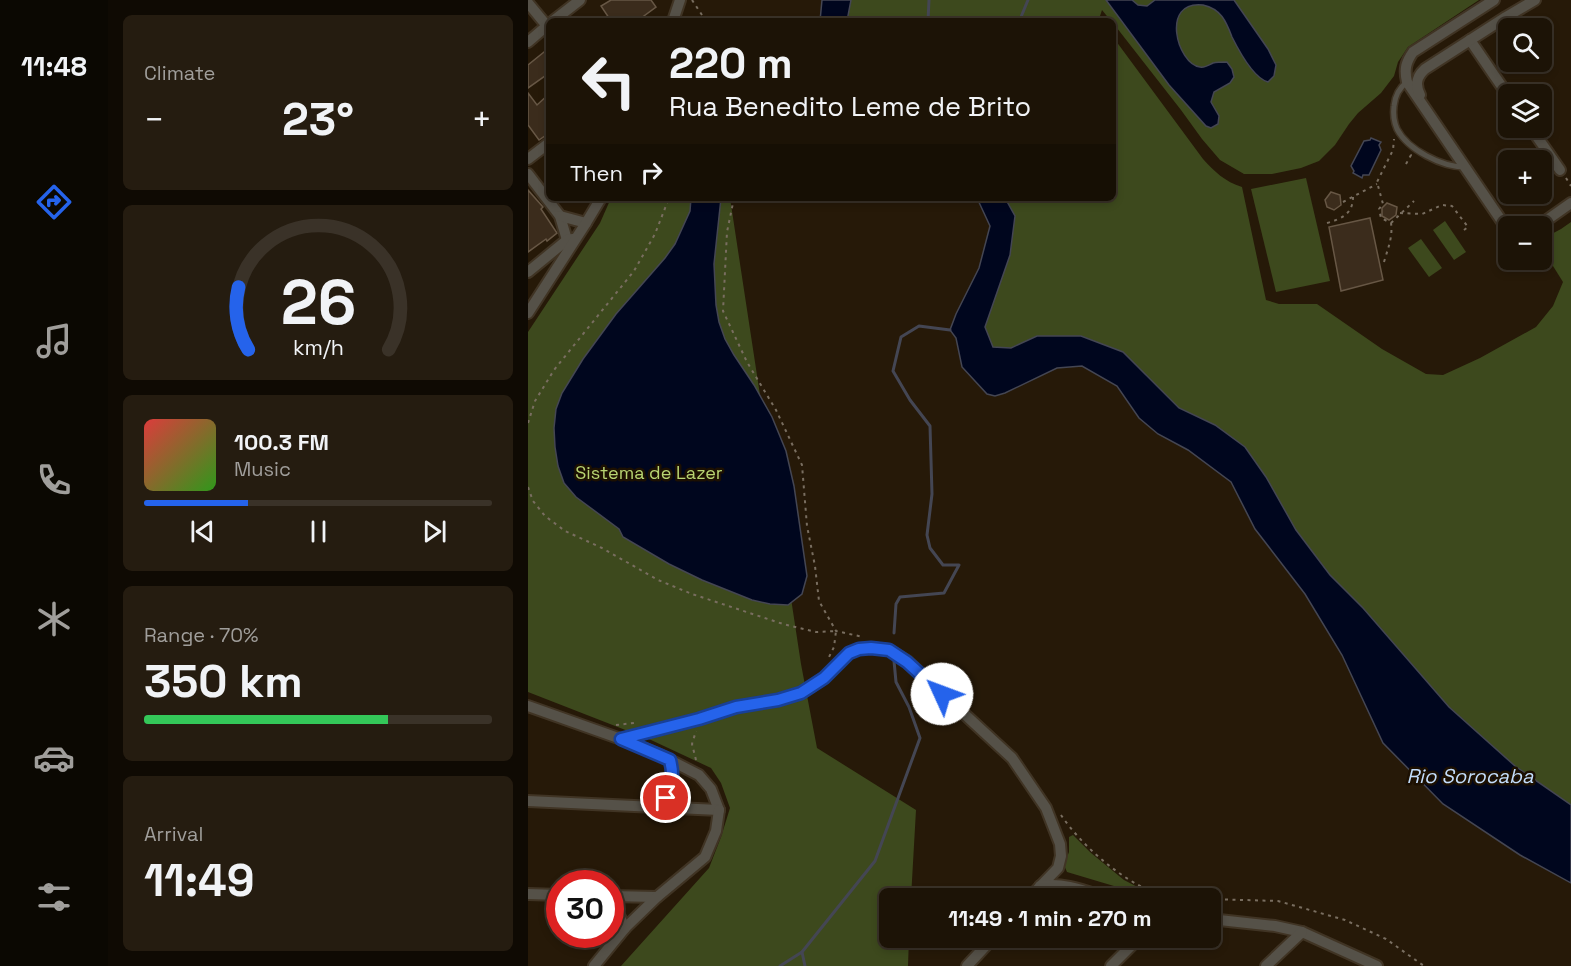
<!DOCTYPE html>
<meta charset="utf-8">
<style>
:root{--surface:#1c1306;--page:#251c10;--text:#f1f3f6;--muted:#a09e9b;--line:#3a3228;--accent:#2563eb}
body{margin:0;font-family:"Space Grotesk",sans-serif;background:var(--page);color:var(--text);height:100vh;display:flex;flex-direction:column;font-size:22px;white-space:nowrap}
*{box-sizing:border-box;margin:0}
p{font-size:20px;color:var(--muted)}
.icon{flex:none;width:33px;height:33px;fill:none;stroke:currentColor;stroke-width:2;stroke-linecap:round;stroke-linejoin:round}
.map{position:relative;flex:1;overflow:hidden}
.side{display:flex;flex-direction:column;gap:15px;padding:15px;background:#0f0a03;width:420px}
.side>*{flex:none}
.guide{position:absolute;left:18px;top:18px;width:570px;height:183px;border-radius:9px;box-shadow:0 3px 9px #0003,0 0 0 2px var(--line);background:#1c1306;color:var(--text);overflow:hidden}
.controls{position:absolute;left:970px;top:18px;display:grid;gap:12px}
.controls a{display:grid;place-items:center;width:54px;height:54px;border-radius:9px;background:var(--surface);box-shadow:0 3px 9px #0003,0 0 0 2px var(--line);font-size:30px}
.speed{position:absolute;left:18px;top:870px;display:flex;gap:12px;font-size:30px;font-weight:700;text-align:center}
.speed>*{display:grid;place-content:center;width:78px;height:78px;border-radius:50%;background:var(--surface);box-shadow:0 3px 9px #0003,0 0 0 2px var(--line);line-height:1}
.speed .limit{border:9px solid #d22;background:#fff;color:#111}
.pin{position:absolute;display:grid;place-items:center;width:51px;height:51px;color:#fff;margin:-26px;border:3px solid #fff;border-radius:50%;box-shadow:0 2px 6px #0007}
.me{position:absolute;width:66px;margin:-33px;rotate:313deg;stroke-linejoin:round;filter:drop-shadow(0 0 4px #0008)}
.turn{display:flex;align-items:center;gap:21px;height:126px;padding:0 24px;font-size:27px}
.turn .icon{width:78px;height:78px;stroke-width:2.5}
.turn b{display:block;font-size:42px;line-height:51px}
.then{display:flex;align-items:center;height:57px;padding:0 24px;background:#0003;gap:12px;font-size:22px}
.big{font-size:45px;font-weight:600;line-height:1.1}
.side .card{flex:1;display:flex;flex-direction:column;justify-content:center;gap:9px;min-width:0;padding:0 21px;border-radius:9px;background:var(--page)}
.side .dial{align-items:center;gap:0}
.dial svg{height:156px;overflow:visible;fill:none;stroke:var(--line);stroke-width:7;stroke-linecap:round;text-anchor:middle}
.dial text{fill:var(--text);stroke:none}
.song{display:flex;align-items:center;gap:18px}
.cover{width:72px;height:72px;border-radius:9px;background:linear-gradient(135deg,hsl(0 70% 55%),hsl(110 70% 35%))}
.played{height:6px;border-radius:3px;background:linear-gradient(90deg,var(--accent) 30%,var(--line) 30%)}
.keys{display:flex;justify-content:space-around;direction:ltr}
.heat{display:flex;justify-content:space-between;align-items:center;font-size:33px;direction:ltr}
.charge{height:9px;border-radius:4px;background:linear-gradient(90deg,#34c759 70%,var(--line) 0)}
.trip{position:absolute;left:351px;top:888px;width:342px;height:60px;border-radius:9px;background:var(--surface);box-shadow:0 3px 9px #0003,0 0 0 2px var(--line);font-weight:600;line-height:60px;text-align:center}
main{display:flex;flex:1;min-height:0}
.menu{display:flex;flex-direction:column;width:108px;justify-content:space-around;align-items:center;background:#0b0802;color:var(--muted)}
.menu .icon{width:42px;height:42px}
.menu .on{color:var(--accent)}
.menu b{font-size:27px;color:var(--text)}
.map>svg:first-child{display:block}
</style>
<main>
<nav class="menu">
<b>11:48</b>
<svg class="icon on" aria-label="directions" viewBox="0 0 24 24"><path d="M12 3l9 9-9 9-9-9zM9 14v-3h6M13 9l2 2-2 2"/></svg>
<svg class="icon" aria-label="music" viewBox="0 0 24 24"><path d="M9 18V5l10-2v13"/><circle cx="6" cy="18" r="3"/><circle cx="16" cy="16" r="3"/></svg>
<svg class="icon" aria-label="phone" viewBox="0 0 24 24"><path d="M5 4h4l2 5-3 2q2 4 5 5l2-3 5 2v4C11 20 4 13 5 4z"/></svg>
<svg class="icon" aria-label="climate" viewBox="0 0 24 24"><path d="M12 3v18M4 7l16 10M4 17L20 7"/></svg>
<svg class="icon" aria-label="car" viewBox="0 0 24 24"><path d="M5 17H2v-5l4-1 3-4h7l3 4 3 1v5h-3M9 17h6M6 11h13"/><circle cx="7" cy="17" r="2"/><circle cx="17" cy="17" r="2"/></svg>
<svg class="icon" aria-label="filters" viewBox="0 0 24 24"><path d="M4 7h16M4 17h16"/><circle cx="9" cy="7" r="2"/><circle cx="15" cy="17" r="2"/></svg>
</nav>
<section class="side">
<div class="card"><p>Climate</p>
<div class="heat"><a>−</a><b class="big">23°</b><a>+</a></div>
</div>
<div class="card dial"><svg viewBox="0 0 100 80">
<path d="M14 69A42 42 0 1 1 86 69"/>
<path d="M14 69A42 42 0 0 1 9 37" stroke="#2563eb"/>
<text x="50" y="56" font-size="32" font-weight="700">26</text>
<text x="50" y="72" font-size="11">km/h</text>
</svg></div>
<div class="card">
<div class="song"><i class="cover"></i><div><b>100.3 FM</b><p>Music</p></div></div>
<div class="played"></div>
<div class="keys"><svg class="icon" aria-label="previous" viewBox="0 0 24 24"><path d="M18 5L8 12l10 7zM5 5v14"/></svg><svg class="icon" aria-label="pause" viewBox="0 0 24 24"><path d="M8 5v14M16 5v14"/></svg><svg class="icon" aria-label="next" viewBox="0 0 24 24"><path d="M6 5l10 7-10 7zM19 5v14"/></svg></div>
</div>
<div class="card"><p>Range · 70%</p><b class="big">350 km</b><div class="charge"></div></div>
<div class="card"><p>Arrival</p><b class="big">11:49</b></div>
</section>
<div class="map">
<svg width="1043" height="966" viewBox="0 0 1043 966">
<rect width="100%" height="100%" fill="#261908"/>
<g fill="#3d491d">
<polygon points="323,0 951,0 880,47 870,62 866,76 853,93 830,113 821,124 807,145 791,161 773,168 744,174 716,174 692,160 674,139 653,110 585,23 585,21 583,21 574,10 571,19 573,21 319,21"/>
<path d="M 585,37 L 675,159 C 686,171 697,182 714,187 L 738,300 L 751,304 L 789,304 L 854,349 L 898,374 L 915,375 L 952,358 L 1008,327 L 1025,306 L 1035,282 L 1020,258 L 1016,238 L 1033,229 L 1043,222 L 1043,805 L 987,766 L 921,707 L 835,608 L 802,575 L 768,530 L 738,477 L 717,447 L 687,425 L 651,408 L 595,352 L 509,336 L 483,348 L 465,348 L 456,327 L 465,300 L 487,216 L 477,198 L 585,198 Z"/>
<polygon points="778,178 802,281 748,292 723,189"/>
<polygon points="83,198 202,198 273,664 289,748 388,810 383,898 362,898 362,938 381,938 380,966 93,966 181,868 193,837 202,808 193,783 183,768 123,740 0,692 0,332 72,223"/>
<polygon points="917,221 938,252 926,260 905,230"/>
<polygon points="893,239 914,268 901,277 880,248"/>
<polygon points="545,835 563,853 596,880 627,896 626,898 539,872 536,865 541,852 541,837"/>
</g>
<g fill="#00061e" stroke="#444653" stroke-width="1.5">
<polygon points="294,0 323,0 319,21 292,21"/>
<path d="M 578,0 L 604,0 L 610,5 L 619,6 L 627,0 L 706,0 L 740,49 L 748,65 L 746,76 L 740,82 C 725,78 711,51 704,37 C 698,21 693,9 675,5 C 632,0 649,64 672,67 C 677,68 681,65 685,63 C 689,62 694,62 699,62 L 704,69 L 706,77 L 702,83 L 686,92 L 683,102 L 691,116 L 690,124 L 683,128 L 678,126 L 641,85 Z"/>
<polygon points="843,138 853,142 851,145 853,150 841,175 835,175 834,178 825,173 826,171 823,166 836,141 842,140"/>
<polygon points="163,198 193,198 186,264 188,305 191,322 197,339 206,355 226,385 244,417 258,451 266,486 279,576 274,594 260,605 242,604 224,600 174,580 141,564 95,537 91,529 48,497 36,483 30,466 27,447 26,428 28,409 34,393 55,359 88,314 137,258 147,244 162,211"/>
<polygon points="449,198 477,198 487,216 482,255 457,327 465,347 483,348 509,336 553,336 595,352 651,408 687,425 717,447 738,477 768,530 802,575 835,608 921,707 987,766 1043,805 1043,883 992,855 915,804 855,743 814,655 777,594 727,529 703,482 660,450 630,434 611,418 589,386 554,366 529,368 477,393 467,396 459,394 434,367 428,338 422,330 428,314 451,268 462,226"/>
</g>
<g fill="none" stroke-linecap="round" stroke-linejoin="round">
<g stroke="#444653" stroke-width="3">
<polyline points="400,21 401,0"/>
<polyline points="494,21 493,17 500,0"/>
<polyline points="366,633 368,604 372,597 416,593 431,565 415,565 402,548 399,535 404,494 402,426 382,400 365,371 373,337 391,326 422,330"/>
<polyline points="252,966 274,952"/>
<polyline points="277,966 274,952 347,861 392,738 381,707 368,682 366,661"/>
</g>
</g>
<g fill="#3b2c1c" stroke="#675745" stroke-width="1.5">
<polygon points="83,0 123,0 128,7 109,21 83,21 73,6"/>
<polygon points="21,48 21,73 0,88 0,65"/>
<polygon points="0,93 9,105 21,94 21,133 11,140 0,125"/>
<polygon points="0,190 15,207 13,209 29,233 19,241 18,239 0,252"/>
<polygon points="803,192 812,195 813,205 806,210 799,207 797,200"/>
<polygon points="859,203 869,207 868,215 861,220 854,216 854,208"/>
<polygon points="842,218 855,280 813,291 801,227"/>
</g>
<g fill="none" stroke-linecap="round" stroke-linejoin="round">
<defs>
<path id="lane" d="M 879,82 C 871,88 867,96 866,106 C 865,114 866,122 869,129 C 880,150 914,167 937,167"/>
<g id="street">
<path d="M 966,0 L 885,52 C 878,62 876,69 879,82 L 973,220 L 983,226"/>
<polyline points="0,3 19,26"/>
<polyline points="25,21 52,0"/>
<polyline points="145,21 152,0"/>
<polyline points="942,40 981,97"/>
<polyline points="0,42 21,24"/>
<path d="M 892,95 C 887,85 888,77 897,69 L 978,17 L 1007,0"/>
<polyline points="1003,128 1032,170"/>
<polyline points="0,159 21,143"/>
<polyline points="0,174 32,216 39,240"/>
<polyline points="32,216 58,223"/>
<polyline points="1007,226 1016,222 1043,203"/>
<polyline points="0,272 39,240 45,239"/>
<polyline points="0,313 58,223 73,198"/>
<polyline points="0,706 93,739 132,755 171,775 183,789 191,810"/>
<polyline points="93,739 171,719 208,707 250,700 273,693 296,678 321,653 331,649 343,648 361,650 379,661 484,758 518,808 532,844 533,856 530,868 501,898"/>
<polyline points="0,801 191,810"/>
<path d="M 127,807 C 144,794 147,781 142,760"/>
<path d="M 512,886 C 536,882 557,891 579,898"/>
<polyline points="0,894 32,895"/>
<polyline points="82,896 129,897"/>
<polyline points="82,905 90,913 97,928"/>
<polyline points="682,919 747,926 774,932 849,966"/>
<polyline points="66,966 97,928 129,897 177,857 188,831 191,810"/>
<polyline points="439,966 465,938"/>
<polyline points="583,966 611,938"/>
<polyline points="738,966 774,932"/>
</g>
</defs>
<use href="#lane" stroke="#403424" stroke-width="8"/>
<use href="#street" stroke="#403424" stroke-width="14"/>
<g stroke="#796e60" stroke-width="2" stroke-dasharray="3 4.5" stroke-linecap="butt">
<polyline points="164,0 178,21"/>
<polyline points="878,164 883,155 881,155"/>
<polyline points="1038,178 1043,186"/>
<polyline points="206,198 199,232 195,311 219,362 248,410 274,465 279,526 287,566 291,601 308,631 335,637"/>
<polyline points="815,202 849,184"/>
<polyline points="872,213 894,214 914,205 924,206 940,227 936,230"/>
<path d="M 799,223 C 813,219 825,214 825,197"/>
<polyline points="863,223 886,201"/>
<path d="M 856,262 C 860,248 865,237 863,223 L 853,218 L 851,209 L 855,204 L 849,182 L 865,150 L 866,139"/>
<polyline points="0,423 7,401 26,370 106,271 127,234 141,198"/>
<polyline points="0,487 5,501 17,516 37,531 74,548 130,580 164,594 255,624 288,632 308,631 306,647 301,657"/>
<polyline points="88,725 106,723"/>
<polyline points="168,760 164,744 168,731"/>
<path d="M 533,815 C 554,846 592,879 627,893 C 636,897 649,897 659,898"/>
<polyline points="682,899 750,901 817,920 858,939 896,966"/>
</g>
<use href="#lane" stroke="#555148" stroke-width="5"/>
<use href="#street" stroke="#555148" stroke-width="10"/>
</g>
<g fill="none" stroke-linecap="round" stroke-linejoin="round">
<defs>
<path id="route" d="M 138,798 C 144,784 146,776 142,760 L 93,739 L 171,719 L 208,707 L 250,700 L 273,693 L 296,678 L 321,653 L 331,649 L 343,648 L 361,650 L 379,662 L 414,694"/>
</defs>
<use href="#route" stroke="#184099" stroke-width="15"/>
<use href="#route" stroke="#2563eb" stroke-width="10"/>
</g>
<g text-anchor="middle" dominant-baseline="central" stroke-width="5" stroke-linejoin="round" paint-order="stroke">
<g font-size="18" fill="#b8d472" stroke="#1c1002">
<text x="121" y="472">Sistema de Lazer</text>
</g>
<g font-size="20" font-style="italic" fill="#c3ddfc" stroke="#1c1002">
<text x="942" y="776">Rio Sorocaba</text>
</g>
</g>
</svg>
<div class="controls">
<a><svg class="icon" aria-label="search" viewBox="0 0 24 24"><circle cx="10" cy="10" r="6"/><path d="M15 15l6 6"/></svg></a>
<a><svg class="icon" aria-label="layers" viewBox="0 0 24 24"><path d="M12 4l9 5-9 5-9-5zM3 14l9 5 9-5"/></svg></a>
<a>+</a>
<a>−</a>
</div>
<div class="speed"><div class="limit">30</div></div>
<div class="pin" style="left:138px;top:798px;background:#d93025"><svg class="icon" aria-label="arrive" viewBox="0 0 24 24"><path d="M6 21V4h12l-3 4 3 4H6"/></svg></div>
<svg class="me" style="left:414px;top:694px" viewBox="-20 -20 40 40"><circle r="19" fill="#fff"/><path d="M0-13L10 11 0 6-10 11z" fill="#2563eb"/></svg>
<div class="trip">11:49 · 1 min · 270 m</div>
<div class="guide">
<div class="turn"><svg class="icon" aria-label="left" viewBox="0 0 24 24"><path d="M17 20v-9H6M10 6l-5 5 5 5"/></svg><div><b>220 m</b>Rua Benedito Leme de Brito</div></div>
<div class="then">Then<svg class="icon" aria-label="right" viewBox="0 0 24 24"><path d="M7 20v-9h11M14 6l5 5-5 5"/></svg></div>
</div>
</div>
</main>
